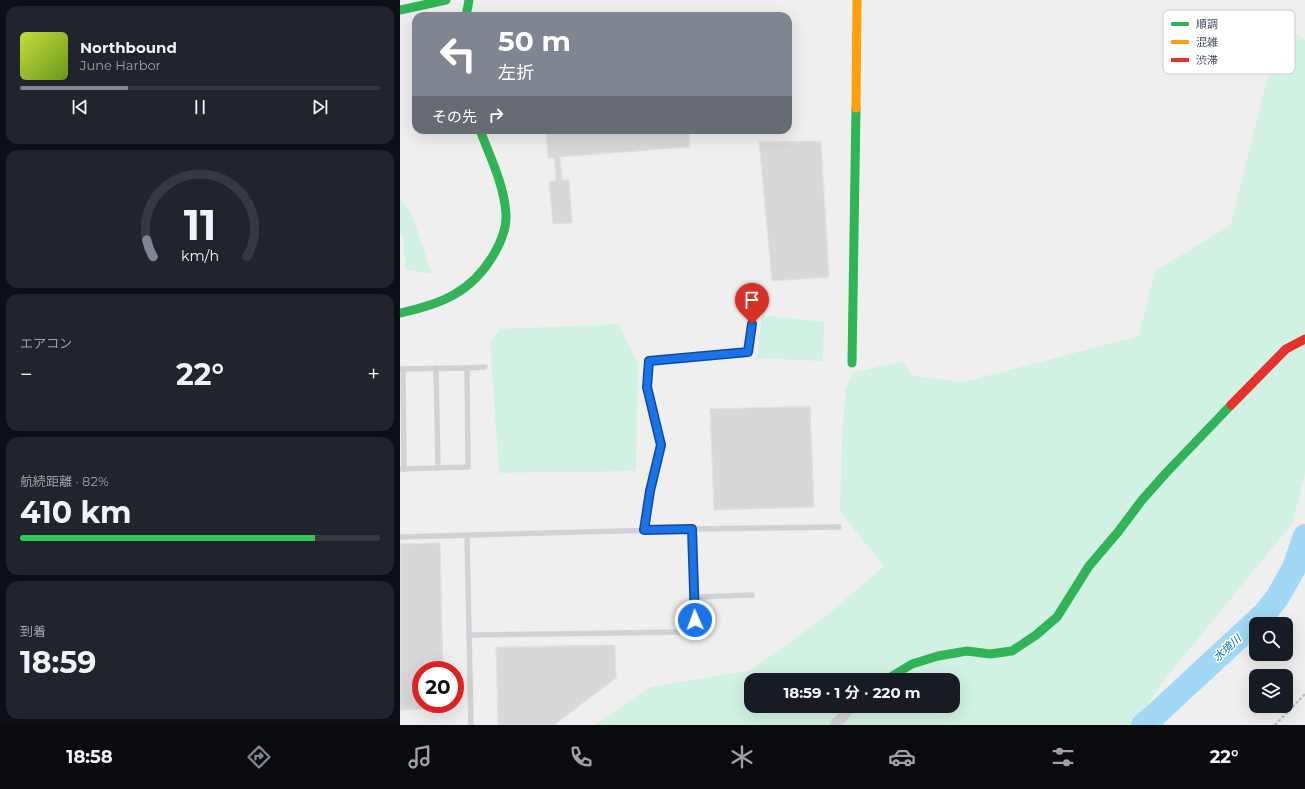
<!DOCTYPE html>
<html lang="ja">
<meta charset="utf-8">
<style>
:root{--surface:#171b24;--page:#20242c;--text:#f1f3f6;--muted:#9ea1a6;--line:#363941;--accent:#808691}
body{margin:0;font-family:Montserrat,"Noto Sans JP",sans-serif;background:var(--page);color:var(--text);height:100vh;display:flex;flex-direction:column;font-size:15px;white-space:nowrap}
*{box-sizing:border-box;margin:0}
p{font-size:13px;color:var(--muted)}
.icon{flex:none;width:22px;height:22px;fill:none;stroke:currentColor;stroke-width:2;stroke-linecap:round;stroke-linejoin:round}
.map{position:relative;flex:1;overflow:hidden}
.drawer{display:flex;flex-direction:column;gap:6px;padding:6px;background:#0d0f14;width:400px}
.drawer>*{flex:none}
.hud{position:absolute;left:12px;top:12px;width:380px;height:122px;border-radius:12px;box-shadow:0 4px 16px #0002;background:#808691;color:#fff;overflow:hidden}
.tools{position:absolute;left:849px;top:617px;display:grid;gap:8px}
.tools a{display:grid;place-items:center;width:44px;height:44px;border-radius:8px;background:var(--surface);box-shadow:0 4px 16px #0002;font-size:20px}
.speed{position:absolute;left:12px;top:661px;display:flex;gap:8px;font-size:20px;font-weight:700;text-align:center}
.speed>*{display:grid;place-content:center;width:52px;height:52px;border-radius:50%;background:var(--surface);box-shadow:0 4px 16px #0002;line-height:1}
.speed .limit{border:6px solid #d22;background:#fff;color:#111}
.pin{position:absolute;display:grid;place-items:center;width:34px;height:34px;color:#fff;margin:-41px -17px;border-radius:50% 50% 50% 0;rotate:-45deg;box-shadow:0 0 4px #0007}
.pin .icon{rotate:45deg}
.me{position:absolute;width:44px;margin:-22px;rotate:358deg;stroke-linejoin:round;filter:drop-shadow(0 0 3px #0008)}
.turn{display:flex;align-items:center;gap:14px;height:84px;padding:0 20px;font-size:18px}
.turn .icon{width:52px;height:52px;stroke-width:2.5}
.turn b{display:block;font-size:28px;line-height:34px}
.then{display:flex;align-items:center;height:38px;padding:0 20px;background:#0003;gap:8px;font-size:15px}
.big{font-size:30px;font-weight:700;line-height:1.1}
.drawer .tile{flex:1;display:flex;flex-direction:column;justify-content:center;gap:6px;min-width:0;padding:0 14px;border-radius:12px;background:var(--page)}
.drawer .dial{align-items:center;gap:0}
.dial svg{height:104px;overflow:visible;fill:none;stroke:var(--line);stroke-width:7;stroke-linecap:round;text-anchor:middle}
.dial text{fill:var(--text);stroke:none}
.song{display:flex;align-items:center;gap:12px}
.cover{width:48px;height:48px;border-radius:6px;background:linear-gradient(135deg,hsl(70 70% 55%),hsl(80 70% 35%))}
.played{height:4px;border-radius:2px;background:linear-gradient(90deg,var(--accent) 30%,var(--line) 30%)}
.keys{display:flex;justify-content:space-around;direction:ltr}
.heat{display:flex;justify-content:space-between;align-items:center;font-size:22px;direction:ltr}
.charge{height:6px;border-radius:3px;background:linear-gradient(90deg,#34c759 82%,var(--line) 0)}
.trip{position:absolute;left:344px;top:673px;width:216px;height:40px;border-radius:12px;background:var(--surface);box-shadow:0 4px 16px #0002;font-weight:700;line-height:40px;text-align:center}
.tabs{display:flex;height:64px;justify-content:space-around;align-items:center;background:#090b0e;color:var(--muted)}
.tabs .icon{width:28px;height:28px}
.tabs .active{color:var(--accent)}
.tabs b{font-size:18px;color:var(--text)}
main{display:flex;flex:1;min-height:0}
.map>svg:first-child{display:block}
</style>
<main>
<section class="drawer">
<div class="tile">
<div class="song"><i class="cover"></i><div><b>Northbound</b><p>June Harbor</p></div></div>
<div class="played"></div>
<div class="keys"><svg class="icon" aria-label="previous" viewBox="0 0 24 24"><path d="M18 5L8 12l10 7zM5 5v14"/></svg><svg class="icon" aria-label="pause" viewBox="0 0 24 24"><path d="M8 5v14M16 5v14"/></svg><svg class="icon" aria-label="next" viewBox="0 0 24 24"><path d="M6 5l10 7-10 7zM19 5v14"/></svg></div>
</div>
<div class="tile dial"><svg viewBox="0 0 100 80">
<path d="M14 69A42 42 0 1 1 86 69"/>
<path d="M14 69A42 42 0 0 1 9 56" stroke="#808691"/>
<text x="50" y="56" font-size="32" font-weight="700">11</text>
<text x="50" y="72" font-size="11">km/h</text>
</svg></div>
<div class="tile"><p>エアコン</p>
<div class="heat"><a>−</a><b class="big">22°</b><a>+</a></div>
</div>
<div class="tile"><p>航続距離 · 82%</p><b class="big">410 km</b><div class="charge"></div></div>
<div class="tile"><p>到着</p><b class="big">18:59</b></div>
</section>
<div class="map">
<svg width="905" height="725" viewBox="0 0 905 725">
<rect width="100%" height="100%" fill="#f0efef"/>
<g fill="#d1f2e2" fill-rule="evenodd">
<path d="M 881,25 L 905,40 L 905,475 L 892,524 L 761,684 L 735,725 L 194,725 L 250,687 L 351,670 L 425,617 L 484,566 L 440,512 L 442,431 L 446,389 L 452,373 L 502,361 L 513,376 L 563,382 L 739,336 L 755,271 L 831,225 ZM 351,680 L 553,680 L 553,706 L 351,706 Z"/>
<polygon points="0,198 12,215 32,274 6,270 3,236 0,234"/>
<polygon points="362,315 424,322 423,361 357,358"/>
<polygon points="219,324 238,363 236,471 99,473 90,343 100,329"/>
</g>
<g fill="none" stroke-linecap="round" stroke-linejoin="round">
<polyline stroke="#a0d8f5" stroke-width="24" points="743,725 754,716 864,614 877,598 894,568 905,536"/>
</g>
<g fill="#d8d8db" stroke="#e1e1e2">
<polygon points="146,130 289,130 290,147 160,157 162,180 169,180 172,223 153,224 149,181 156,181 154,158 148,158"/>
<polygon points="421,141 429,277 372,281 359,142"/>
<polygon points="410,406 414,507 314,510 310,409"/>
<polygon points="40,543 43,670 21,670 21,704 44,704 44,708 0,710 0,544"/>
<polygon points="215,645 216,678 154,725 98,725 96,647"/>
</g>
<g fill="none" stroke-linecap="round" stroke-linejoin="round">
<polyline stroke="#b9c7c4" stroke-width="2.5" stroke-dasharray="3 2" stroke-linecap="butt" points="875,725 905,694"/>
<g stroke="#d0d2d6" stroke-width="5.5">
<polyline points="36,368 38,468"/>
<polyline points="67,368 85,367"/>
<polyline points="0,369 67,368 68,467 0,469"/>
<polyline points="3,369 4,469"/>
<polyline points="244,530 250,491 261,445 247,387 249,361 348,352 352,324"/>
<polyline points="67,536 71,725"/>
<polyline points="0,537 292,529 439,527"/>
<polyline points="294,597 352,595"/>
<polyline points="69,635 284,632 292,626 295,620 292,529"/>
</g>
<polyline stroke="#d0d2d6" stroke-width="11" points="435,725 452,706"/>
<g stroke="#30b455" stroke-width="9">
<polyline points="0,10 46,0"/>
<polyline points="66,16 69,0"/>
<path d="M 0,313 C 42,304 72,292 94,254 C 101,242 107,228 106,214 C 104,184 90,157 80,130"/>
<polyline points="452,363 456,108"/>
<polyline points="486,680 512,664 538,656 567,651 590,654 612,651 636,635 657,617 689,566 718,532 742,500 766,473 831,405"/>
</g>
<polyline stroke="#ff9f0a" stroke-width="9" points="456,108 457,0"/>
<polyline stroke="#e5322d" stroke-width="9" points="831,405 886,349 905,339"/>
</g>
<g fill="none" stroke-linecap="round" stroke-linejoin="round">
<defs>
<polyline id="route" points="295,620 292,529 244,530 250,491 261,445 247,387 249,361 348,352 352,324"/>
</defs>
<use href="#route" stroke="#114b97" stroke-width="10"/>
<use href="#route" stroke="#1a73e8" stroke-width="7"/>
</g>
<g text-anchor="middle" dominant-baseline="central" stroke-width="3" stroke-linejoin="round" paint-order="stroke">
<g font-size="11" font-style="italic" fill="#0077b5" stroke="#fff">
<text transform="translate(827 648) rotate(-42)">水境川</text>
</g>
</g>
<rect x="763" y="10" width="132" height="64" rx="6" fill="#fff" stroke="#c7cacf" stroke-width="1"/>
<rect x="771" y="22" width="18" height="4" fill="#30b455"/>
<rect x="771" y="40" width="18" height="4" fill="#ff9f0a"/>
<rect x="771" y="58" width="18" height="4" fill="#e5322d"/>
<g font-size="11" fill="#444e5e">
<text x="796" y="28">順調</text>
<text x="796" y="46">混雑</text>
<text x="796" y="64">渋滞</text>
</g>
</svg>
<div class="tools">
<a><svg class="icon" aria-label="search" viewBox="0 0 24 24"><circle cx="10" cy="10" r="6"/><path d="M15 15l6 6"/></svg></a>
<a><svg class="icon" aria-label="layers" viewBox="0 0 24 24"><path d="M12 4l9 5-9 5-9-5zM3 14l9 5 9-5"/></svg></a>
</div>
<div class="speed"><div class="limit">20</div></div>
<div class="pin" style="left:352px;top:324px;background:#d93025"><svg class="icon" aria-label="arrive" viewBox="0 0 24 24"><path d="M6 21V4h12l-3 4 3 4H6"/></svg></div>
<svg class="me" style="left:295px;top:620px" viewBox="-20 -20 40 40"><circle r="17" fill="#1a73e8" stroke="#fff" stroke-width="3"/><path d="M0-11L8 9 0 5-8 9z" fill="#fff"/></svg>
<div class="trip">18:59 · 1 分 · 220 m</div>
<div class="hud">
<div class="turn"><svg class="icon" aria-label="left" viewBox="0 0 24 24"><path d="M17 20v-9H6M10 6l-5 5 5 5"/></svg><div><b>50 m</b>左折</div></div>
<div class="then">その先<svg class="icon" aria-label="right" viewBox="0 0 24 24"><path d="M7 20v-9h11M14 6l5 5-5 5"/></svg></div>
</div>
</div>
</main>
<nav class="tabs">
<b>18:58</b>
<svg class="icon active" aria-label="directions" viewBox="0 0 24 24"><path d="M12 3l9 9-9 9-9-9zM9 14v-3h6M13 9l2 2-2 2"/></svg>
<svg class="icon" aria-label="music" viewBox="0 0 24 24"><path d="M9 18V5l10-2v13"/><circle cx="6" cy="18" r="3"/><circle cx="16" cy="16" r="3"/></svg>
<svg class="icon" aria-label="phone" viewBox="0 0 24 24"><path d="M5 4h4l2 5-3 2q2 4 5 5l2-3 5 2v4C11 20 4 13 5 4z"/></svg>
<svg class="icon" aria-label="climate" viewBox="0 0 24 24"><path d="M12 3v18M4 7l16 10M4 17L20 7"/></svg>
<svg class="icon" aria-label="car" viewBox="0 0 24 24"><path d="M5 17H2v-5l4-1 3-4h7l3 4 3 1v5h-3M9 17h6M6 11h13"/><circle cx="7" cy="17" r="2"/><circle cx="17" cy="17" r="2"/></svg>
<svg class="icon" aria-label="filters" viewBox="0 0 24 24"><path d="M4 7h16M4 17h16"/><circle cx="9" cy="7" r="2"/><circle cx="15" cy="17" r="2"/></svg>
<b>22°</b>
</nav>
